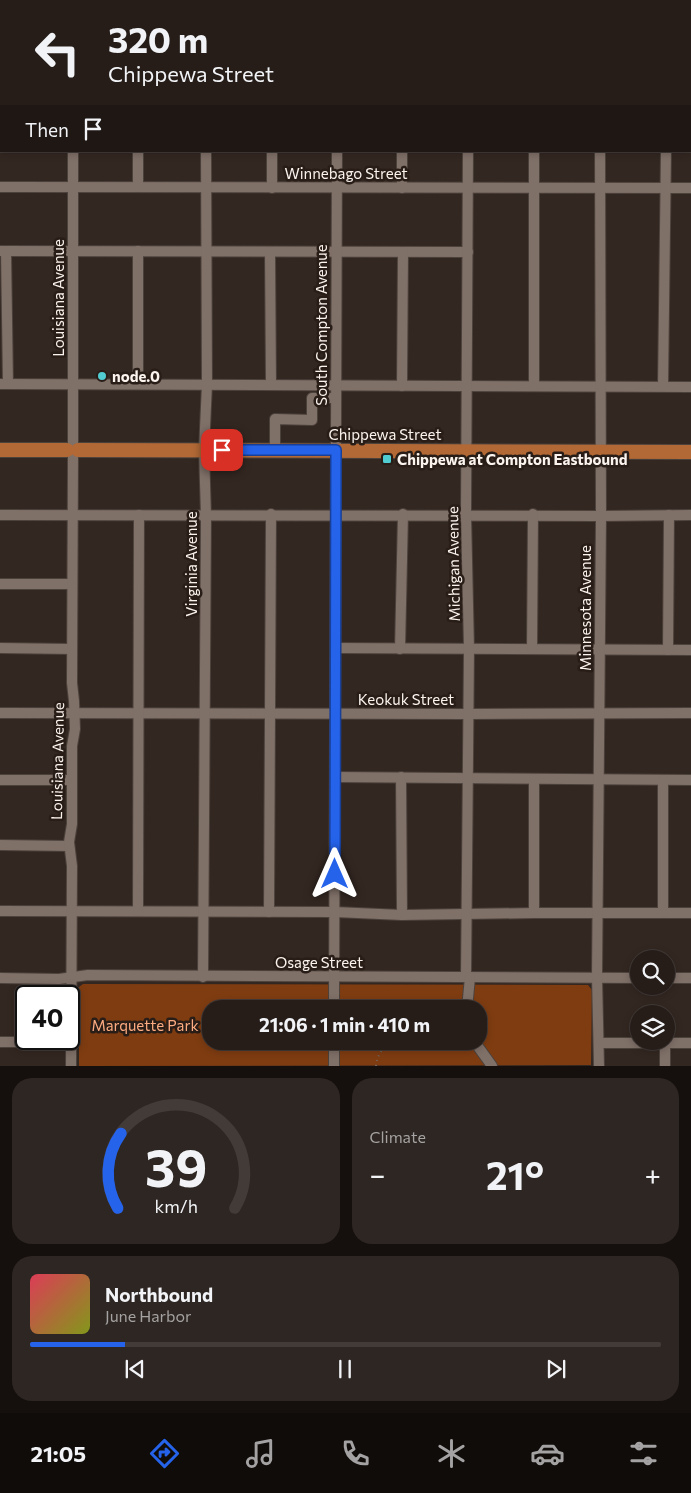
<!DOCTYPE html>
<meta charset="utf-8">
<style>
:root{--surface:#261d19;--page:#2e2622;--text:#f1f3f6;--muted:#a4a2a2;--line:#423b38;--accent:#2563eb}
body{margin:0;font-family:Commissioner,sans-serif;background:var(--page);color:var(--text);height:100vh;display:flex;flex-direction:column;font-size:19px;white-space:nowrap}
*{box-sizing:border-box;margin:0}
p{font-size:16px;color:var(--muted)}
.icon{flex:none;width:28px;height:28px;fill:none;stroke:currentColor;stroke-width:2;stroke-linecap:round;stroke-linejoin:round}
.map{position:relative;height:1066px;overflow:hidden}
.side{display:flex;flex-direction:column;gap:12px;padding:12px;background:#15100e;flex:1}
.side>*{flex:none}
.hud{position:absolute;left:0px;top:0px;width:691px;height:152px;box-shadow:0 2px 8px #0003,0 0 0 1px var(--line);background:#261d19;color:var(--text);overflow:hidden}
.controls{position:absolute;left:630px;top:950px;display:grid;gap:10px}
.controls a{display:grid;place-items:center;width:45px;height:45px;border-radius:50%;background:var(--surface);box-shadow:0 2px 8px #0003,0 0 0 1px var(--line);font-size:25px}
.speed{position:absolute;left:15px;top:985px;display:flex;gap:10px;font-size:25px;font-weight:700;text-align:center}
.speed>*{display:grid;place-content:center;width:65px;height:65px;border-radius:50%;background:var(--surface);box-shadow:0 2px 8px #0003,0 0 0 1px var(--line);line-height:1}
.speed .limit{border:2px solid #111;border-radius:8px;background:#fff;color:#111}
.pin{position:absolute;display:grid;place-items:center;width:42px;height:42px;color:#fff;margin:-21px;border-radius:10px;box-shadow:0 2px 8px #0006}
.me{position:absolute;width:55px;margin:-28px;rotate:0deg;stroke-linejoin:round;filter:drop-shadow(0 0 4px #0008)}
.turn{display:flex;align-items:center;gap:18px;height:105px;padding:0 25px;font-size:22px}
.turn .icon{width:65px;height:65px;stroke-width:2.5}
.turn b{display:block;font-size:35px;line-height:42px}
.then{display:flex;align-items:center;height:48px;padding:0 25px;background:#0003;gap:10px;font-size:19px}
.big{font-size:38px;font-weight:700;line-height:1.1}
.side .widget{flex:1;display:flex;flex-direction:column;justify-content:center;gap:8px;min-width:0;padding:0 18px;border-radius:20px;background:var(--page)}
.side .dial{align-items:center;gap:0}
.dial svg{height:130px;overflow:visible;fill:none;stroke:var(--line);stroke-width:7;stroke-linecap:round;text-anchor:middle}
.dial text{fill:var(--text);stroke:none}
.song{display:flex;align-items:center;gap:15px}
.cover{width:60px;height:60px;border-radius:8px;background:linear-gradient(135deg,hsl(350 70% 55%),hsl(70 70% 35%))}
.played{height:5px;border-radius:2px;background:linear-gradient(90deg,var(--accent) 15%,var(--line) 15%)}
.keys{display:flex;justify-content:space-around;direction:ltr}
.heat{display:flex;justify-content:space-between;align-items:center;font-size:28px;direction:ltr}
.side .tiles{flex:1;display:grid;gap:12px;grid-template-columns:1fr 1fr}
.widget:last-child{grid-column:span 2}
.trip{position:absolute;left:202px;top:1000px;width:285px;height:50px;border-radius:20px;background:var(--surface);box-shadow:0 2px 8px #0003,0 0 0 1px var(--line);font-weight:700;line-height:50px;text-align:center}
.dock{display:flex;height:80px;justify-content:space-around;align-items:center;background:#0f0c0a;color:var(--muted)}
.dock .icon{width:35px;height:35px}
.dock .current{color:var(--accent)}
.dock b{font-size:22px;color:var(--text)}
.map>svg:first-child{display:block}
</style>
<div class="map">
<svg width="691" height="1066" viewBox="0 0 691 1066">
<rect width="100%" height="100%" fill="#332721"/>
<path fill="#7f3c11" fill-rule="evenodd" d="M 83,984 L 588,985 L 592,990 L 591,1065 L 79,1066 L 79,987 ZM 211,1009 L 479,1009 L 479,1041 L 211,1041 Z"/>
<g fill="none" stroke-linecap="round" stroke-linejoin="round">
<defs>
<g id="minor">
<polyline points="8,0 8,1"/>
<polyline points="206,0 206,1"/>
<polyline points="272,0 272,1"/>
<polyline points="74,1 74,0"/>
<polyline points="139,1 139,0"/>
<polyline points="339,1 339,0"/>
<polyline points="404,1 404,0"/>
<polyline points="469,1 469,0"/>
<polyline points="535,1 535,0"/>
<polyline points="600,1 600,0"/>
<polyline points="667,1 667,0"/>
<polyline points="0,120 1,120"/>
<polyline points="272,151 272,188"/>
<polyline points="0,187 691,188"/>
<polyline points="138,187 138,151"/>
<polyline points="402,188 402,151"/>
<polyline points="0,251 468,252"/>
<polyline points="6,251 8,384"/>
<polyline points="270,252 271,385"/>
<polyline points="0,384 691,387"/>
<polyline points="138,384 138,251"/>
<polyline points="402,386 403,252"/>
<polyline points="534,386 534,151"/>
<polyline points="663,386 666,151"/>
<polyline points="73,445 73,151"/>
<polyline points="275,451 275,419 312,420 312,398 336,398"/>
<polyline points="0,515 601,516 691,515"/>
<polyline points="0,584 72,584"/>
<polyline points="0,648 72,649"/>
<polyline points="336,648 691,650"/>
<polyline points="400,649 403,514"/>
<polyline points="532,649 533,514"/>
<polyline points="668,650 669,515"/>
<polyline points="0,713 468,714 691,713"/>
<polyline points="335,777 691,780"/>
<polyline points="401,777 402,915"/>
<polyline points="0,780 72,780"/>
<polyline points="0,845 69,846"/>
<polyline points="0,911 335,912 402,915 534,913 691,913"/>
<polyline points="138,911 139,515"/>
<polyline points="269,912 271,514"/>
<polyline points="534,913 534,779"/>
<polyline points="663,913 663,780"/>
<polyline points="203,977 206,516 204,450 207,384 206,151"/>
<polyline points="466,977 469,649 466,514 468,151"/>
<polyline points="0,978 59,979 88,975 639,978"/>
<polyline points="666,978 691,978"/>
<polyline points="334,1009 337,151"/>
<polyline points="467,1009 470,977"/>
<polyline points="474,1041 492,1066"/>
<polyline points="0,1042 71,1042"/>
<polyline points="599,1043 691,1043"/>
<polyline points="71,1066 72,866 69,842 72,824 72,746 75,729 74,701 72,683 73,456"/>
<polyline points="334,1066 334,1041"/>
<polyline points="599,1066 597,977 601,516 600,151"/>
<polyline points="665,1066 665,1042"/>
</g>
<g id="major">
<polyline points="0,450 67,450"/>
<polyline points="78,450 691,452"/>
</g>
</defs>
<use href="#minor" stroke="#4c423c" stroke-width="12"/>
<use href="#major" stroke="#4c423c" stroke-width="16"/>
<path stroke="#716761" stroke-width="2" stroke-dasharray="1 4" stroke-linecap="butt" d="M 376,1066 C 377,1054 383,1048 391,1041"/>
<use href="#minor" stroke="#7f7068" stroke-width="10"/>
<use href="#major" stroke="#b26936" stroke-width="14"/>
</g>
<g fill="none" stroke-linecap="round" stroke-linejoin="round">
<defs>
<polyline id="route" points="222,450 336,450 335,874"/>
</defs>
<use href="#route" stroke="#184099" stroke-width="12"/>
<use href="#route" stroke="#2563eb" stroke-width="9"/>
</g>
<g fill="#51ccd1" stroke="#291d17" stroke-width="2">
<circle cx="102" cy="376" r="5"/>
<rect x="382" y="454" width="10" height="10" rx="2.5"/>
</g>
<g text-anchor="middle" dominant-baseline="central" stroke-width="5" stroke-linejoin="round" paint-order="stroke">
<g font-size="15" fill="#fbf3ee" stroke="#291d17">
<text x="346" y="173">Winnebago Street</text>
<text transform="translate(58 298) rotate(-90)">Louisiana Avenue</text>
<text transform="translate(321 325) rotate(-90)">South Compton Avenue</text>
<text x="385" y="434">Chippewa Street</text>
<text transform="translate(191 564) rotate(-90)">Virginia Avenue</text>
<text transform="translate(453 564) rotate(-91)">Michigan Avenue</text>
<text transform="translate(585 608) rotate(-90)">Minnesota Avenue</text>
<text x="406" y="699">Keokuk Street</text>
<text transform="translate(57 761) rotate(-89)">Louisiana Avenue</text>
<text x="319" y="962">Osage Street</text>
</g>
<g font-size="15" font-weight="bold" fill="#fbf3ee" stroke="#291d17" text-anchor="start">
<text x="112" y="376">node.0</text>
<text x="397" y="459">Chippewa at Compton Eastbound</text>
</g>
<g font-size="15" fill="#feac81" stroke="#291d17">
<text x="145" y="1025">Marquette Park</text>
</g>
</g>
</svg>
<div class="controls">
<a><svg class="icon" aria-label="search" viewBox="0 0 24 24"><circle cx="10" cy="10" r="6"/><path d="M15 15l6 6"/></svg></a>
<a><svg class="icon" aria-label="layers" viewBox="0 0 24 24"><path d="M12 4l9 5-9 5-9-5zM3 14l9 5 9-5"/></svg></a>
</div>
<div class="speed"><div class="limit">40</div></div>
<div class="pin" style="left:222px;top:450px;background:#d93025"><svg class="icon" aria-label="arrive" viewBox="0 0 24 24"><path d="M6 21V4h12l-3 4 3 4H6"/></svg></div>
<svg class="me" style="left:335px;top:874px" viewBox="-20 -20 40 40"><path d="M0-17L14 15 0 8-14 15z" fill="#2563eb" stroke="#fff" stroke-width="4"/></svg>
<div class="trip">21:06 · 1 min · 410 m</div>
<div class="hud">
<div class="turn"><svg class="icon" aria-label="left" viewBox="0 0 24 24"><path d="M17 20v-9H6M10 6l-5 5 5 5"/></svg><div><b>320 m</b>Chippewa Street</div></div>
<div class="then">Then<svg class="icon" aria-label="arrive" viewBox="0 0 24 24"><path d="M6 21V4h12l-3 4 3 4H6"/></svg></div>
</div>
</div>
<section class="side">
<div class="tiles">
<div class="widget dial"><svg viewBox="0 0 100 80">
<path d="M14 69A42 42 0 1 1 86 69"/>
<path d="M14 69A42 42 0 0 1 16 23" stroke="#2563eb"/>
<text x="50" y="56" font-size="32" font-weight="700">39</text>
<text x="50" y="72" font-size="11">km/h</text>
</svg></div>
<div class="widget"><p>Climate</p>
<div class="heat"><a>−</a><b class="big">21°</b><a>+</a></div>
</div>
<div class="widget">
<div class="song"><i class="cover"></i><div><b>Northbound</b><p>June Harbor</p></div></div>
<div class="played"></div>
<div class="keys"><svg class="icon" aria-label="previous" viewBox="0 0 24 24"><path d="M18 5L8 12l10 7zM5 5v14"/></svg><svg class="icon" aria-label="pause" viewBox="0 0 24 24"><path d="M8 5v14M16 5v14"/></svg><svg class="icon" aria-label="next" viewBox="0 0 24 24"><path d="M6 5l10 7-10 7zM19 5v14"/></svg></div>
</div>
</div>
</section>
<nav class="dock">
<b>21:05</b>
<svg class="icon current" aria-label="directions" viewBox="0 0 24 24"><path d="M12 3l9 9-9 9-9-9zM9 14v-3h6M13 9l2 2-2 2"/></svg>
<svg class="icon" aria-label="music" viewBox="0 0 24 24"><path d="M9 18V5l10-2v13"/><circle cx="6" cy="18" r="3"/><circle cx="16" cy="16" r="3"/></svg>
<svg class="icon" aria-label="phone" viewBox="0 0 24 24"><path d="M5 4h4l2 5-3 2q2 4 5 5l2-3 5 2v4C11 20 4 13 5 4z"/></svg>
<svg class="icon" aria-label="climate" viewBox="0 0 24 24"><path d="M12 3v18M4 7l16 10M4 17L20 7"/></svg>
<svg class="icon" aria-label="car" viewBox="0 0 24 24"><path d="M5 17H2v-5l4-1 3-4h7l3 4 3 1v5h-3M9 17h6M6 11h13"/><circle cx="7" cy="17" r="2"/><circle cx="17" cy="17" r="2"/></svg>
<svg class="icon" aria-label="filters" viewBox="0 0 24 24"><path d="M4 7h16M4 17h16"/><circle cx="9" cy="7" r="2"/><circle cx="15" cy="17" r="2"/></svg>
</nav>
